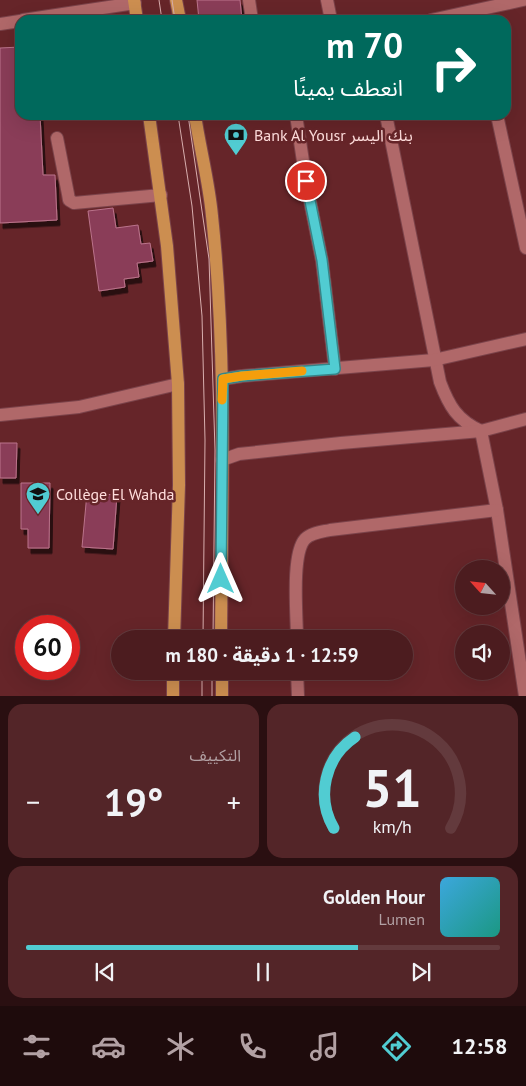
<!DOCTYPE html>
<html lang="ar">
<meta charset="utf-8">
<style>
:root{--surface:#4c1c1f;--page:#532528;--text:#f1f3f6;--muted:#b2a1a4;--line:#633a3d;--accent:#51ccd2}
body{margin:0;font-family:"PT Sans","Noto Sans Arabic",sans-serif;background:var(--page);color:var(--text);direction:rtl;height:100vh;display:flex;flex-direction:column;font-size:19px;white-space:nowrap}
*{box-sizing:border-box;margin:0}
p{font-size:16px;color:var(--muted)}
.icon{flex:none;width:28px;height:28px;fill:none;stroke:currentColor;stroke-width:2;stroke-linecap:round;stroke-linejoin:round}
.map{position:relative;height:696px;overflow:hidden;direction:ltr}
.drawer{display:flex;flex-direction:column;gap:8px;padding:8px;background:#2a0f11;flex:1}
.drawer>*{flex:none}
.top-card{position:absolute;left:15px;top:15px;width:496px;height:105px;border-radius:15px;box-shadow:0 5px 20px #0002,0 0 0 1px var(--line);direction:rtl;background:#00695c;color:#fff;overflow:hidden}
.needle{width:32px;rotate:297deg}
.controls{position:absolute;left:455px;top:560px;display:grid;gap:10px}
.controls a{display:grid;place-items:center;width:55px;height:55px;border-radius:50%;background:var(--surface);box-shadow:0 5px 20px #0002,0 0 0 1px var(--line);font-size:25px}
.speed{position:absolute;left:15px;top:615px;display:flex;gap:10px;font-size:25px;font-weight:700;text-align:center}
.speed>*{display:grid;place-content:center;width:65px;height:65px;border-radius:50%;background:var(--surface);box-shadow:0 5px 20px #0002,0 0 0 1px var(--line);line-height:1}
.speed .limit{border:8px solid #d22;background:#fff;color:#111}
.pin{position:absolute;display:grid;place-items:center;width:42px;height:42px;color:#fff;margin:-21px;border:2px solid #fff;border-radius:50%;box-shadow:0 1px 5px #0007}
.me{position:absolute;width:55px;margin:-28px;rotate:0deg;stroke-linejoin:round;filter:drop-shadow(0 0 4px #0008)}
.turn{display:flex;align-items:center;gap:18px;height:105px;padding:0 25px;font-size:22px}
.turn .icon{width:65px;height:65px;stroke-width:2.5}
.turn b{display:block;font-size:35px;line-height:42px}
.big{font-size:38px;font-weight:700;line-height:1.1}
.drawer .card{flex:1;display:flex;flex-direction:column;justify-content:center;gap:8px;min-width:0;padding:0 18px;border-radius:15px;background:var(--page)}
.drawer .dial{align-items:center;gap:0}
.dial svg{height:130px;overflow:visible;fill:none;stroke:var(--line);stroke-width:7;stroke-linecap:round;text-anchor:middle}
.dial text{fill:var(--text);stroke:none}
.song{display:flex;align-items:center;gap:15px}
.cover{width:60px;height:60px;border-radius:8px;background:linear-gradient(135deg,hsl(200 70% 55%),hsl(170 70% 35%))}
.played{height:5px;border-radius:2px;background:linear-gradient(90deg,var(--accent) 70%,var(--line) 70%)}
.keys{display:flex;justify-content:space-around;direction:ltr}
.heat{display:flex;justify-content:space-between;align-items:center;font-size:28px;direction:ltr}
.drawer .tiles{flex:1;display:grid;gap:8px;grid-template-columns:1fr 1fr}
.card:last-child{grid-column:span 2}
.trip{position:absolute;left:111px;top:630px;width:302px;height:50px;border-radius:25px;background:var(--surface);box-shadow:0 5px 20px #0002,0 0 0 1px var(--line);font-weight:700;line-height:50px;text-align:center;direction:rtl}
.menu{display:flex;height:80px;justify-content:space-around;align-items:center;background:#1e0b0c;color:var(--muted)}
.menu .icon{width:35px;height:35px}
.menu .active{color:var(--accent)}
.menu b{font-size:22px;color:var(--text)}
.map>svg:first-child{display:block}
</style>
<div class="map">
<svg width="526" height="696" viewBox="0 0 526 696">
<defs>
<filter id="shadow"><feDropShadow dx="3" dy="5.5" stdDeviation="0" flood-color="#0009"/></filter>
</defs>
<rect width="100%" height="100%" fill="#662529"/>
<g fill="#8a3c59" stroke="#bb748b" filter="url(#shadow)">
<polygon points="197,0 240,0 242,20 199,20"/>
<polygon points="20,47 20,115 40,115 43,175 55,175 57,220 0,223 0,48"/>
<polygon points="113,208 116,228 138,225 141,244 150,243 153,261 137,263 139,277 124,279 125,287 99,291 88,211"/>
<polygon points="0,443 17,443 16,478 0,478"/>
<polygon points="21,483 50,483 49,548 28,548 28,529 21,529"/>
<polygon points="87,493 117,495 113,549 82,547"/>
</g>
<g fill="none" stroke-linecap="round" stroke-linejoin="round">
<defs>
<g id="minor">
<polyline points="249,0 252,20"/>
<polyline points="327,0 331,20"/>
<polyline points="23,20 135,3"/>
<polyline points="431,20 523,0"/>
<polyline points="0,24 20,21"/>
<polyline points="296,115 306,181 322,261 335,369"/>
<path d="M 386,115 L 440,382 C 449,406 457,420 481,431 L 497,510 L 525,696"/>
<polyline points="497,115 526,248"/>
<polyline points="57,138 68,194 69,200 74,203 161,195"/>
<polyline points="223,379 242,376 434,360 526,339"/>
<polyline points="0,415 79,407 178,384"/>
<polyline points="222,460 239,454 341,443 481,431 526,419"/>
<path d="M 297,639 C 297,617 291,554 305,539 C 311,533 321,532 330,530 L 497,510"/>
<polyline points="297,671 298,696"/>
</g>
<g id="primary">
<polyline points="134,0 137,20"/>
<polyline points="176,0 180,20"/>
<polyline points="149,115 167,246 178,384 179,485 174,639"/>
<path d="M 195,115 C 200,149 209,182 212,216 C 227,356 222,498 221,639"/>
<polyline points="222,671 222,696"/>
<polyline points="173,696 173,671"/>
</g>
</defs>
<use href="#minor" stroke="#7b434a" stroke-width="14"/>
<use href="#primary" stroke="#7b434a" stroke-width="14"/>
<use href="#minor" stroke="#b06869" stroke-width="12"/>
<use href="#primary" stroke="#cc8e50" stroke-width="12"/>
<g stroke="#d8aeae" stroke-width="1">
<polyline points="159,0 162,20"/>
<polyline points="172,0 175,20"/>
<polyline points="178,115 192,206 202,316 205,440 203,639"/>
<polyline points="188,115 209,259 215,450 213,639"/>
<polyline points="202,696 202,671"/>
<polyline points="212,696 212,671"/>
</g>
</g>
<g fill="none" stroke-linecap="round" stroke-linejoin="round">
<defs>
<polyline id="route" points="221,579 223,379 242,376 335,369 322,260 306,181"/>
</defs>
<use href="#route" stroke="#358588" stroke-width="12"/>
<use href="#route" stroke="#51ccd2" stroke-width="9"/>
<polyline stroke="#f59e0b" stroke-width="9" points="222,400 223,379 242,376 302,371"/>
</g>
<defs>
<symbol id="bank-pin" viewBox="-11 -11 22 30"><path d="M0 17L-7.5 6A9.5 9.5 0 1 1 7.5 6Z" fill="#51ccd2" stroke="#662529"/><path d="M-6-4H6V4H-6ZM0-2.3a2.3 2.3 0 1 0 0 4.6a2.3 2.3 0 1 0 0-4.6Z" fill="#111"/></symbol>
<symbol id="school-pin" viewBox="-11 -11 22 30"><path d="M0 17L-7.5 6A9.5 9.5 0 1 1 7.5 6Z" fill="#51ccd2" stroke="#662529"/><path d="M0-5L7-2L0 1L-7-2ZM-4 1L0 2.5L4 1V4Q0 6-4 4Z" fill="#111"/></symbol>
</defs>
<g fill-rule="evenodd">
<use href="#bank-pin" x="222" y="121" width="28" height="38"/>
<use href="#school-pin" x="24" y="480" width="28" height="38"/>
</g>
<g text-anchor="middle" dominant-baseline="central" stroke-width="5" stroke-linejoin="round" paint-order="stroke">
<g font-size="16" fill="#ffdddc" stroke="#662529" text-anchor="start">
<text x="254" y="135">Bank Al Yousr بنك اليسر</text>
<text x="56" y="494">Collège El Wahda</text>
</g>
</g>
</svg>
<div class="controls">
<a><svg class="needle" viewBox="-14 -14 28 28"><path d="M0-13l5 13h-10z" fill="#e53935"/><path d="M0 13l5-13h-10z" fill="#b2a1a4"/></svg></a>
<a><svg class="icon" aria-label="sound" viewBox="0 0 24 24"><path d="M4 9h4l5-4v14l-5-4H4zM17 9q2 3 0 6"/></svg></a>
</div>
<div class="speed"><div class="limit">60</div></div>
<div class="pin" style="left:306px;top:181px;background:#d93025"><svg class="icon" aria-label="arrive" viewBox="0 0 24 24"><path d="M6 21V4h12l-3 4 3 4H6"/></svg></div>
<svg class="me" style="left:221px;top:579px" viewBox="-20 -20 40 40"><path d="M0-17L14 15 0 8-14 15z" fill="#51ccd2" stroke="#fff" stroke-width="4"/></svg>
<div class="trip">12:59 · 1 دقيقة · 180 m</div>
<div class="top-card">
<div class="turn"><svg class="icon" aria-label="right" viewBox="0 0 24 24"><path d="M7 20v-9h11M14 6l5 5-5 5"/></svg><div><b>70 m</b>انعطف يمينًا</div></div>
</div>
</div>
<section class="drawer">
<div class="tiles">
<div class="card dial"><svg viewBox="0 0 100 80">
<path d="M14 69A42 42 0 1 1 86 69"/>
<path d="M14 69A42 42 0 0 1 27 13" stroke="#51ccd2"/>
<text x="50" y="56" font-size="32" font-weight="700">51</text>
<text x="50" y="72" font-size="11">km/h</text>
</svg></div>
<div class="card"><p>التكييف</p>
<div class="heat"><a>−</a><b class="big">19°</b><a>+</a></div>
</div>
<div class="card">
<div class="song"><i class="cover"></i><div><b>Golden Hour</b><p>Lumen</p></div></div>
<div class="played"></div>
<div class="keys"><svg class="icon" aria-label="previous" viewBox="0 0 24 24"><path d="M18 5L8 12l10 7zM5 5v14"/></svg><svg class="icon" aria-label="pause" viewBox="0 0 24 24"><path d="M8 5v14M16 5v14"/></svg><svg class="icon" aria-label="next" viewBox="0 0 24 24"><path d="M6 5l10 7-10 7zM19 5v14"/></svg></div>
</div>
</div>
</section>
<nav class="menu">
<b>12:58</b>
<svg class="icon active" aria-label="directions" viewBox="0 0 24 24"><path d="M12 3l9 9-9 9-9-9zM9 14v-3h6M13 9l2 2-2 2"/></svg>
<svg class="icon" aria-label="music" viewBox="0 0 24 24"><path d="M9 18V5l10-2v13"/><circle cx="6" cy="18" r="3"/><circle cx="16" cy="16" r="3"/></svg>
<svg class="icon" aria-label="phone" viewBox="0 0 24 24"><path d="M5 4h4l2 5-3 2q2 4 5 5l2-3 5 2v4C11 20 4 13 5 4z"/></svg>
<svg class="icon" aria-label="climate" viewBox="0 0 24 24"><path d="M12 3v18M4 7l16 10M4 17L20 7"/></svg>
<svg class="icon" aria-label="car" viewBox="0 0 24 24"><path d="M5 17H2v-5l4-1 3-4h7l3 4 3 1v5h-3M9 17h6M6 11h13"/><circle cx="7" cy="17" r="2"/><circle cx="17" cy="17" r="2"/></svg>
<svg class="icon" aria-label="filters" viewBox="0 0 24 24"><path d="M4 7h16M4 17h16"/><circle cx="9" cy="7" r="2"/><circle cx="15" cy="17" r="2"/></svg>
</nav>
